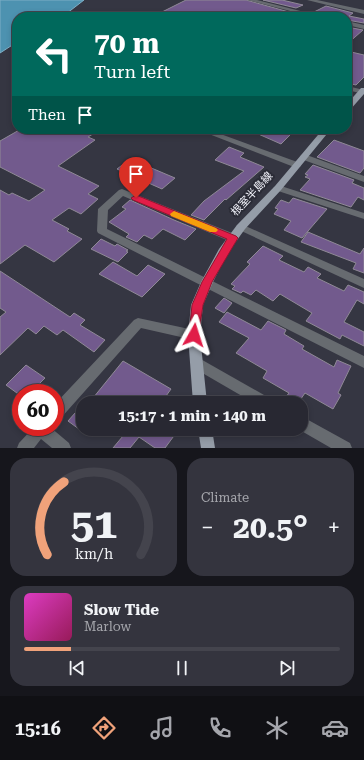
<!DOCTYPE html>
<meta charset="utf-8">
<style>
:root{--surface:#282832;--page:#34343e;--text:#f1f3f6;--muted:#a5a6ac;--line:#44444d;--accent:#f0a27a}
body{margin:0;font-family:"Roboto Serif","Noto Sans JP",serif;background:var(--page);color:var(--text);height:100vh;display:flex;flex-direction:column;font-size:15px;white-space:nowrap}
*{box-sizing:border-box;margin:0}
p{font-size:13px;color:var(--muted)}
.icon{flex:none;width:22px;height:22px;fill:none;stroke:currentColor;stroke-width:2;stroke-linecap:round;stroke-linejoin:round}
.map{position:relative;height:448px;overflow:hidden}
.side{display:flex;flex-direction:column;gap:10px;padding:10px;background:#16161c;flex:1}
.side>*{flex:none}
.hud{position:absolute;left:12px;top:12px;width:340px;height:122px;border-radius:16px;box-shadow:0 2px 6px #0003,0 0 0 1px var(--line);background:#00695c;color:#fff;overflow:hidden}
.speed{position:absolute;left:12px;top:384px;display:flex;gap:8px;font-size:20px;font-weight:700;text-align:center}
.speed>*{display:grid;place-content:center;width:52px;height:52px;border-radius:50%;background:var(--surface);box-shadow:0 2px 6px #0003,0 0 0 1px var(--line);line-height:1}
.speed .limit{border:6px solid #d22;background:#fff;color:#111}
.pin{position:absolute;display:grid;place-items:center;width:34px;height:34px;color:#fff;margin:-41px -17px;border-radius:50% 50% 50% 0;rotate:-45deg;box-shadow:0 0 4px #0007}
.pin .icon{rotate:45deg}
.me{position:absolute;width:44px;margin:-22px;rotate:6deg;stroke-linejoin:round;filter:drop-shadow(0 0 3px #0008)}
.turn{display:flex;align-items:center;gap:14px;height:84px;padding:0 16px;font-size:18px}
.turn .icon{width:52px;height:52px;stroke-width:2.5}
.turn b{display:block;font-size:28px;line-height:34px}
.then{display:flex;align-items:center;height:38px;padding:0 16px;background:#0003;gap:8px;font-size:15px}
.big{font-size:30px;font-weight:700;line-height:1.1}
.side .card{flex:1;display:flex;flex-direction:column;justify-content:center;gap:6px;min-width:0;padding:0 14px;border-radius:16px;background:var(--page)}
.side .dial{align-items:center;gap:0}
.dial svg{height:104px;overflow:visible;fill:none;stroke:var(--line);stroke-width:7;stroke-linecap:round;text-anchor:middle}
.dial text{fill:var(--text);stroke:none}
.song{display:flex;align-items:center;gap:12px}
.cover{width:48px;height:48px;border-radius:6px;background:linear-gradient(135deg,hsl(310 70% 55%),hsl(330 70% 35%))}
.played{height:4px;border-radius:2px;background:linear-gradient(90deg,var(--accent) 15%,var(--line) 15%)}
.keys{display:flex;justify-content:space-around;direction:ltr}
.heat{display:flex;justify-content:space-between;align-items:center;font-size:22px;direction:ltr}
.side .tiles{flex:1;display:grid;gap:10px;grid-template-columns:1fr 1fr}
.card:last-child{grid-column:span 2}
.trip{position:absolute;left:76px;top:396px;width:232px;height:40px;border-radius:16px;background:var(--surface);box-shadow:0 2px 6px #0003,0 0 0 1px var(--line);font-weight:700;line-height:40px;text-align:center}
.menu{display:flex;height:64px;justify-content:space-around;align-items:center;background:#101014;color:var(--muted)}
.menu .icon{width:28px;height:28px}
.menu .selected{color:var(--accent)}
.menu b{font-size:18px;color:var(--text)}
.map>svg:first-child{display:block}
</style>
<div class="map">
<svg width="364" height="448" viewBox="0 0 364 448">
<rect width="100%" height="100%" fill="#353642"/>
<polygon fill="#4d92b0" stroke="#7eaec6" points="0,0 84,0 62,17 17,17 17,42 0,53"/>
<g fill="#725a8d" stroke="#8f8996">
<polygon points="186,0 246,0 289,12 280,17 181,17 162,12"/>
<polygon points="263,0 282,0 303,5 296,8"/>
<polygon points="326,6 353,13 349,16 364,19 364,23 347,20 347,17 335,17 314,12"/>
<polygon points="347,27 363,30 347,44"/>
<polygon points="347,51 364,55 364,77 356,85 347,83"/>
<polygon points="21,129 101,129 88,137 95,140 58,166 99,186 88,194 98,199 81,214 69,208 52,220 69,229 67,231 82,239 54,262 25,245 0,264 0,190 9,195 12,193 29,201 45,190 0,167 0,141"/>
<polygon points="247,129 296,129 281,144"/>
<polygon points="334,140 364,151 364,168 360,173 317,157"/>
<polygon points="229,147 244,153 240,157 264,167 226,200 225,199 204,220 191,215 204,201 244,171 215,160"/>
<polygon points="130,159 175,178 162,189 117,169"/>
<polygon points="313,165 354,180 352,183 364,188 364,200 358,197 351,207 300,190 310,179 305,177 308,175 305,174"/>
<polygon points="293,198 327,209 302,238 284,230 291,221 274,214 278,209 275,208 281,200 289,203"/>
<polygon points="130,200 174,220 196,229 185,240 163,229 152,239 144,235 137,242 126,237 129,234 109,222 126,209 122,207"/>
<polygon points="308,232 360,254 364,248 364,273 353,269 356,263 301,242"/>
<polygon points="101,239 115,246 117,244 128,250 126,251 128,252 118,262 91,249"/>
<polygon points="263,246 283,256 279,260 304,272 308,267 321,274 317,278 344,291 348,285 364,292 364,304 357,300 344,322 364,332 364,346 342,335 340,339 306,321 312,313 280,294 273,301 256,290 251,295 243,291 241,293 232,289 235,286 231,284 250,264 247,262"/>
<polygon points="113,262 137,276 148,265 165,274 142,297 99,274"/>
<polygon points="0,271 70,317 74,313 85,320 80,325 105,340 94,352 63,330 57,335 44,326 36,334 28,328 0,355 0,317 6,312 0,308"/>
<polygon points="224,298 232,303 224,313 215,308"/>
<polygon points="227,312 261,330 268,321 286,330 284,334 304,346 302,349 334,367 337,360 351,366 338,393 341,395 333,409 305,393 298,403 294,403 285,398 289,393 263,378 267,371 236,353 249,338 219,322"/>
<polygon points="123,361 171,389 161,403 89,403"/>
<polygon points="26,365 45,378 31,392 27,389 21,393 21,396 6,385"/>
<polygon points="83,404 83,432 68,421"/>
<polygon points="127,429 179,429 165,448 155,448 139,437 130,448 113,448 128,430"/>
</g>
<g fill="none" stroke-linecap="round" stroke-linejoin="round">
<g fill="#676b70" fill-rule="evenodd">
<polygon points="247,0 257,0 324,17 314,17"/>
<polygon points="307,0 317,0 364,10 364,14"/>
<polygon points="347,21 364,25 364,29 347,25"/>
<polygon points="347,86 364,90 364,94 347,90"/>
<polygon points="196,129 207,129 300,163 301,165 300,167 294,167"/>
<polygon points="304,154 364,176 364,182 301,159 300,157 301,155"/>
<polygon points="278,185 364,213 364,219 275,190 273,188"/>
<polygon points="122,189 237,235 238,238 237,241 229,241 123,196 108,210 107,229 364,356 364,368 98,233 97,231 98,209 119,190"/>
<polygon points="241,224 364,279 364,288 237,229 236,227 237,225"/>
<polygon points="138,318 194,330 198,331 200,335 198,339 194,340 141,328 60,419 55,421 55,404 134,320"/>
<polygon points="197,357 271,399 273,403 254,403 192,367 191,363 192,359"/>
<polygon points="301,416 350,443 352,448 331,448 298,429 301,429"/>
<polygon points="34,427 50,427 69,443 71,448 52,448 41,439 34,448 17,448 19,443"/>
</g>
<g fill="#959da8" fill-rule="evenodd">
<polygon points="361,88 364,88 364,94 350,110 347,110 347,104"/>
<polygon points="323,129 331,129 281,190 245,229 227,254 213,282 203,305 200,335 207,403 193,403 188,335 191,305 201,282 219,249 237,225 275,186"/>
<polygon points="198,429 212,429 215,448 201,448"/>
</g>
</g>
<polygon fill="#e11d48" stroke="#92132f" points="136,195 236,236 238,238 212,282 203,305 198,339 190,339 189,335 192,305 202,282 227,239 133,200 131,198"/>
<polygon fill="#f59e0b" points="174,211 216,228 218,230 216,232 210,232 171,216 170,214"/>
<g text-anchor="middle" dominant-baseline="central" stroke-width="4" stroke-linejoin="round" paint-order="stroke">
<g font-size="11" fill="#f0f1f9" stroke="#2b2c37">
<text transform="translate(252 194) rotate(-47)">根室半島線</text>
</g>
</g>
</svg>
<div class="speed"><div class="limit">60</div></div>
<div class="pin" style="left:136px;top:198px;background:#d93025"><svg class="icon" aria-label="arrive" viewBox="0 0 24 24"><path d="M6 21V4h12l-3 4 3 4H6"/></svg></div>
<svg class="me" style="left:194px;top:335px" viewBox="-20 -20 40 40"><path d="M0-17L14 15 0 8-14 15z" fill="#e11d48" stroke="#fff" stroke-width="4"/></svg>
<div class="trip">15:17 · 1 min · 140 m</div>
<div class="hud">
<div class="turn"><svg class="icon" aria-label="left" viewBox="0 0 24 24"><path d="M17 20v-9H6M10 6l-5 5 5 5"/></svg><div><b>70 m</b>Turn left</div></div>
<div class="then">Then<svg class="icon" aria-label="arrive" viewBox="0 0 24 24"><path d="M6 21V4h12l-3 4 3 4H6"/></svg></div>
</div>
</div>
<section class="side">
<div class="tiles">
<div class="card dial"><svg viewBox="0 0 100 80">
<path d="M14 69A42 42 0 1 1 86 69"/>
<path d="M14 69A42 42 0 0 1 27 13" stroke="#f0a27a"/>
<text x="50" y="56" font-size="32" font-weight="700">51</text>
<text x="50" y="72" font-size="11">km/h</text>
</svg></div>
<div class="card"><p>Climate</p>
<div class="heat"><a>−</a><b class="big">20.5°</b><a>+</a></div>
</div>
<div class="card">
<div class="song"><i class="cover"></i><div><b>Slow Tide</b><p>Marlow</p></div></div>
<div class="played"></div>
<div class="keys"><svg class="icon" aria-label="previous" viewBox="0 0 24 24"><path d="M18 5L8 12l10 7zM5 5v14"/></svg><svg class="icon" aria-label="pause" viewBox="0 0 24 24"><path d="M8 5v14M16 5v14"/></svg><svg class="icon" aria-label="next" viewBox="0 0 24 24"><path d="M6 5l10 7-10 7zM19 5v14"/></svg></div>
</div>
</div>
</section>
<nav class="menu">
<b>15:16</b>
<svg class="icon selected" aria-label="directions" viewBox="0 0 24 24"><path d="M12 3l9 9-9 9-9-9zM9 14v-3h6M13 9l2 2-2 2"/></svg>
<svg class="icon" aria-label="music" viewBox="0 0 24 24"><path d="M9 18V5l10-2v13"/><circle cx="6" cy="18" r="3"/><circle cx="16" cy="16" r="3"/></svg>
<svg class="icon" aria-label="phone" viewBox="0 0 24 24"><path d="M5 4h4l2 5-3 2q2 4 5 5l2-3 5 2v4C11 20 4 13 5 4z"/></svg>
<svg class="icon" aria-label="climate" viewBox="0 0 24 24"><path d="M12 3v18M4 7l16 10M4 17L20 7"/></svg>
<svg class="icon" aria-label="car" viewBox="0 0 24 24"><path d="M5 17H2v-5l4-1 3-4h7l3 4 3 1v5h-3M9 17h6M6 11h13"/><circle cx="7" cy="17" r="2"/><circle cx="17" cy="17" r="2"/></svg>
</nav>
